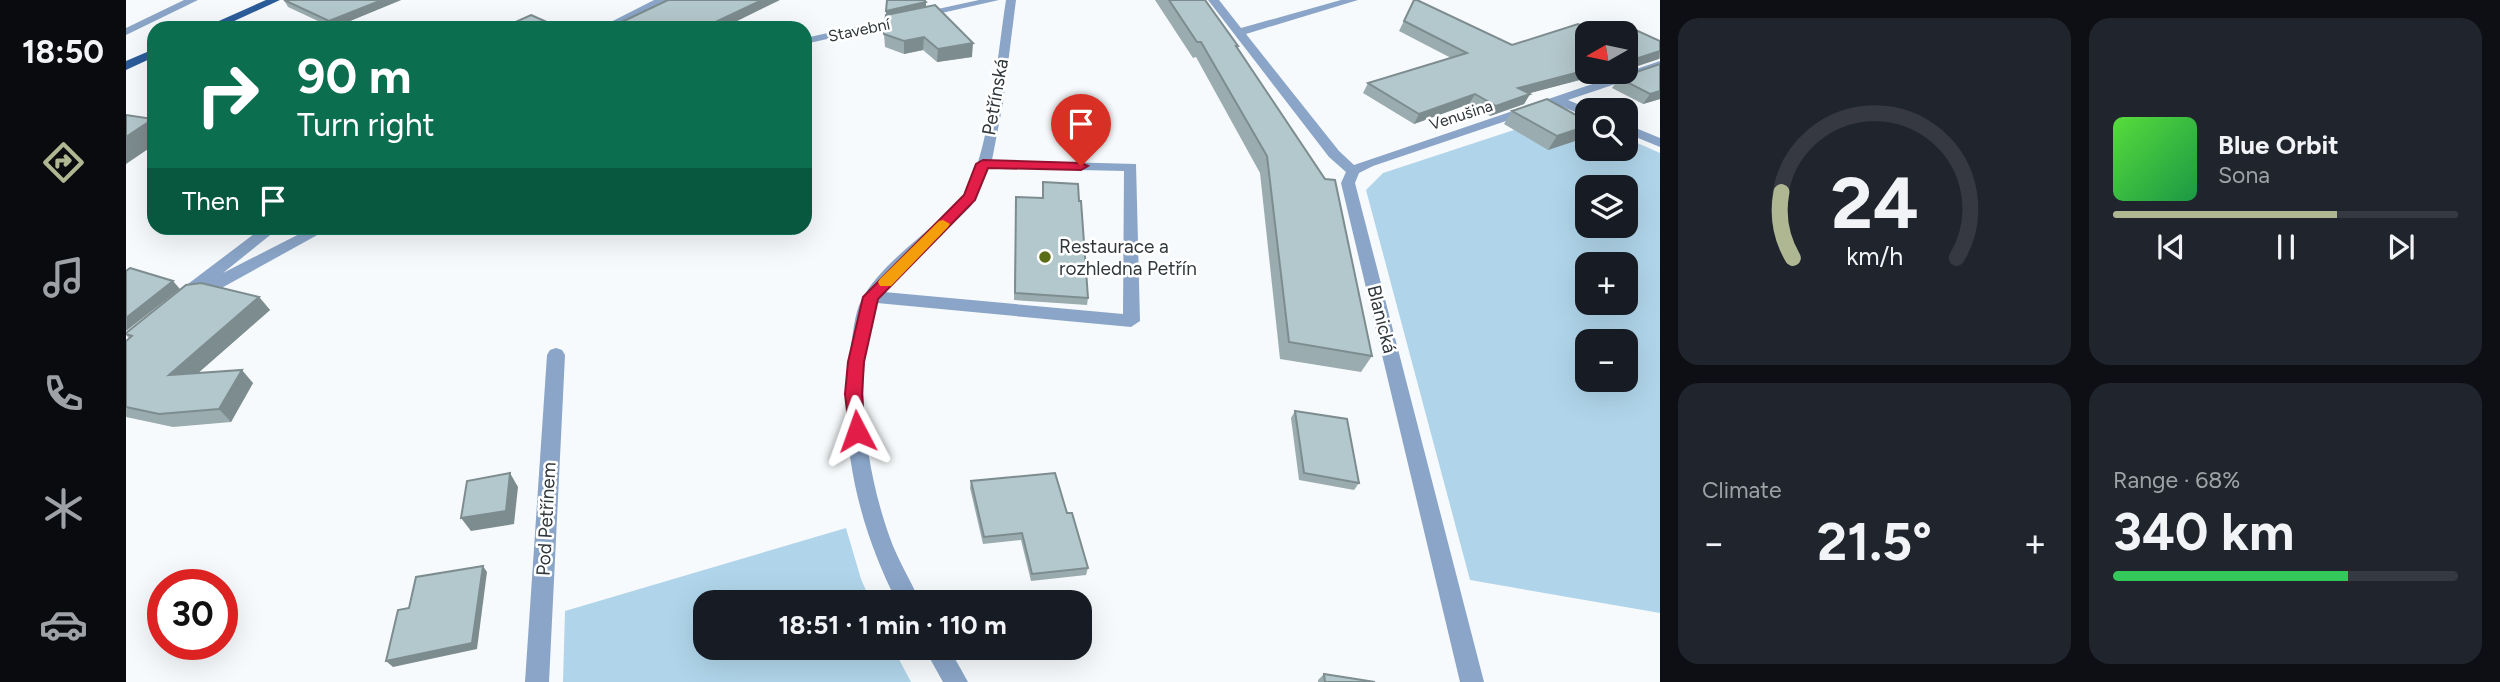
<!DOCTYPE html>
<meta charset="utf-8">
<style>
:root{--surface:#171b24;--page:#20242c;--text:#f1f3f6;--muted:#9ea1a6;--line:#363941;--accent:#aeb692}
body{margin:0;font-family:Figtree,sans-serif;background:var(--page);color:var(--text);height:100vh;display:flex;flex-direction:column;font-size:26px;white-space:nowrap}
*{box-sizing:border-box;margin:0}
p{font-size:23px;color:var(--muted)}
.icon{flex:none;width:38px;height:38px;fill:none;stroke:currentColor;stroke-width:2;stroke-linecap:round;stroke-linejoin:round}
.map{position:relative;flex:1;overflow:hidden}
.sheet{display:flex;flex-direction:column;gap:18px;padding:18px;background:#0d0f14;width:840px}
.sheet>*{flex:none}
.guide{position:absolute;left:21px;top:21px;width:665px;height:214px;border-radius:21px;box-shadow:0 7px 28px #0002;background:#0b6e4f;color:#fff;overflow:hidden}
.needle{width:46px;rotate:261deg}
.buttons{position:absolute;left:1449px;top:21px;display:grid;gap:14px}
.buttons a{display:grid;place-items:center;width:63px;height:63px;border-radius:14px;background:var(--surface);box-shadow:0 7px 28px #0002;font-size:35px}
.speed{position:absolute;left:21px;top:569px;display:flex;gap:14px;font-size:35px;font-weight:700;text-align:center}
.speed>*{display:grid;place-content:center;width:91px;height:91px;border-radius:50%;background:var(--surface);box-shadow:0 7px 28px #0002;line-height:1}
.speed .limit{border:10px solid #d22;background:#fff;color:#111}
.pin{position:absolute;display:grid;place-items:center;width:60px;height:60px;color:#fff;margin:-72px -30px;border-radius:50% 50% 50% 0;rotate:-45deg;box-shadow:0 0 7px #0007}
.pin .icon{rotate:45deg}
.me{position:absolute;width:77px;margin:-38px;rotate:356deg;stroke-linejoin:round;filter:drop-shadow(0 0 5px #0008)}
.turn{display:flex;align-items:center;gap:24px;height:147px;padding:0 35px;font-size:32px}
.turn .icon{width:91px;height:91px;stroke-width:2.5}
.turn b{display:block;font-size:49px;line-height:60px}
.then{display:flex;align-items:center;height:66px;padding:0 35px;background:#0003;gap:14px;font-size:26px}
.big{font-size:52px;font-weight:700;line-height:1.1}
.sheet .widget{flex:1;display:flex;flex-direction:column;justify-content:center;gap:10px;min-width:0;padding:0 24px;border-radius:21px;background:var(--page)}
.sheet .dial{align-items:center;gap:0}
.dial svg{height:182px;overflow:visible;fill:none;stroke:var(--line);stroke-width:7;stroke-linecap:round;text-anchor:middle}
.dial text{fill:var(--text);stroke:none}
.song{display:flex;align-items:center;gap:21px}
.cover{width:84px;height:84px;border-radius:10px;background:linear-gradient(135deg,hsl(110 70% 55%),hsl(140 70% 35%))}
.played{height:7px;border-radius:4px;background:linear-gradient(90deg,var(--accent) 65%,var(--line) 65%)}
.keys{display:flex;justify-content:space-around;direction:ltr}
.heat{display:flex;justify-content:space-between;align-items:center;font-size:38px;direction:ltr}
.charge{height:10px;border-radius:5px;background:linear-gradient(90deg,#34c759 68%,var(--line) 0)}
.sheet .tiles{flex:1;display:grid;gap:18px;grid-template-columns:repeat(2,1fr)}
.trip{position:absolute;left:567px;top:590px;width:399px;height:70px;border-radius:21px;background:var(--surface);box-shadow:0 7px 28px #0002;font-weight:700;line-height:70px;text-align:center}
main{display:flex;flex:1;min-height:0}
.tab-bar{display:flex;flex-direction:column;width:126px;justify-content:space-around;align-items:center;background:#090b0e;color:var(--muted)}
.tab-bar .icon{width:49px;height:49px}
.tab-bar .active{color:var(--accent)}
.tab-bar b{font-size:32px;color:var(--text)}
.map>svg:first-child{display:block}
</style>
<main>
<nav class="tab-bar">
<b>18:50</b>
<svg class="icon active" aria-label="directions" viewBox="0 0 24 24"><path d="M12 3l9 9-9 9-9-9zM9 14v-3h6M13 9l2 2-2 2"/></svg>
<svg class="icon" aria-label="music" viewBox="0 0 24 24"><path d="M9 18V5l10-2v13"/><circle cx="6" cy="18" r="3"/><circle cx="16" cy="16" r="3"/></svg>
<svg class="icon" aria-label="phone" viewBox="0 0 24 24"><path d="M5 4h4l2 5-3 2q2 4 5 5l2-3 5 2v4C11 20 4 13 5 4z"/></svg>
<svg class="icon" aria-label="climate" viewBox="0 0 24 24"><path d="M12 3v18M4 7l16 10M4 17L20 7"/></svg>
<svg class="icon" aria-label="car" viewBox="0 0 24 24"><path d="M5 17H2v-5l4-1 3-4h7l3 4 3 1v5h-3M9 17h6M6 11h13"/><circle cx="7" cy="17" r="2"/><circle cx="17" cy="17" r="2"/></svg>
</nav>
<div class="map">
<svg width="1534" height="682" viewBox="0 0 1534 682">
<rect width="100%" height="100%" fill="#f7fafc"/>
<g fill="#b0d5ea" fill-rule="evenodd">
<path d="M 1440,113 L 1461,122 L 1461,149 L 1500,149 L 1500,138 L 1534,153 L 1534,613 L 1344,580 L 1240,190 L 1257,173 ZM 1461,187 L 1500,187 L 1500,226 L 1461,226 ZM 1461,264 L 1500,264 L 1500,303 L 1461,303 ZM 1461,341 L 1500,341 L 1500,380 L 1461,380 Z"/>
<polygon points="720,528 735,579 745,602 579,602 579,648 767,648 785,682 437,682 439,611"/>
</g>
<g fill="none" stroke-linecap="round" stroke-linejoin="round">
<g fill="#8aa5c8" fill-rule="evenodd">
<polygon points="58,0 72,0 0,35 0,28"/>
<polygon points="528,0 542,0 488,28 473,28"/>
<polygon points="853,0 873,0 679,44 679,38"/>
<path d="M 880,0 L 890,0 L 877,103 L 866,160 L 1010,164 L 1014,321 L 1005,327 L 751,303 C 726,374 739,469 764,538 C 772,561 785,580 794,602 L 771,602 C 730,521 711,435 725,345 C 728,328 729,308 739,294 C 757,265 789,242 814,219 C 821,212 831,205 837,197 C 864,156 872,50 880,0 ZM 863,168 L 998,171 L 997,314 L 758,292 L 845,206 Z"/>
<polygon points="1082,0 1093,0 1115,28 1215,0 1232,0 1120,34 1213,151 1228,165 1534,61 1534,69 1442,100 1466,110 1461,110 1461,117 1430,104 1247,166 1233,173 1229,183 1358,682 1334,682 1215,183 1220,172 1203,157"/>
<polygon points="1500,124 1534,138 1534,147 1500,133"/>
<polygon points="136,228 153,228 97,273 185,228 204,228 81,296 69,296 56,303 50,301 48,297 50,293"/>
<polygon points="430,348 436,350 439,355 423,682 399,682 421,355 424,350"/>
<polygon points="798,648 823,648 842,682 817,682"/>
</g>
<g fill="#2b5c9a" fill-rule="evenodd">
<polygon points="140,0 154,0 93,28 77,28"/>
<polygon points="28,49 28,57 0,70 0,61"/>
</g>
</g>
<g fill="#9aacaf">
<polygon points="158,0 275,0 207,28 162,7"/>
<polygon points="1029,0 1079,0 1112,46 1111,48 1246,356 1235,372 1154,359 1134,173 1070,57 1067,58"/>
<polygon points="1288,0 1386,45 1458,27 1486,30 1534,41 1534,59 1500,33 1461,72 1494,72 1471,80 1465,77 1403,93 1404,94 1398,104 1364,116 1343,104 1288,124 1237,93 1242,83 1325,58 1273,31"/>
<polygon points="800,2 800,6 846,57 811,62 797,50 778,54 759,47 758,34"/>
<polygon points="1534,64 1534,99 1517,104 1486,88 1493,78"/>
<polygon points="1386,111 1461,121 1461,133 1458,138 1422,150 1378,124"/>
<polygon points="917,182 953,201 962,298 961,305 888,300 890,197 916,198"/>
<polygon points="133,297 144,310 72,373 127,383 105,422 47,427 0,417 0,341 3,338 0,335 0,333"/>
<polygon points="1169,411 1233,483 1228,490 1173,480 1165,418"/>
<polygon points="845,481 941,513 962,568 960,575 905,581 895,540 857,544 844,488"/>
<polygon points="1198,674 1249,682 1192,682 1192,680"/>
</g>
<g fill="#7d8c8f">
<polygon points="256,0 275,0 207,28 203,21"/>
<polygon points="636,0 654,0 597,28 577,28"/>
<polygon points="800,2 800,9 760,18 760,11"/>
<polygon points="798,37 797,50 778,54 778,41"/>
<polygon points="847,43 846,57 811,62 812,49"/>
<polygon points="1534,51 1533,59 1500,70 1500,62"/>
<polygon points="1461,70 1461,72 1468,72 1465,77 1386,98 1392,88"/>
<polygon points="1476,72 1494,72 1471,80"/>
<polygon points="1534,91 1534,99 1517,104 1524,94"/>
<polygon points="1349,94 1343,104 1288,124 1293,114"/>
<polygon points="1404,94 1398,104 1364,116 1370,106"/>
<polygon points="27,119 28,145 0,164 0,137"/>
<polygon points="1461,126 1461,133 1458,138 1422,150 1431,136"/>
<polygon points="516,228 549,228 549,229 518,235"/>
<polygon points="47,281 54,289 0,331 0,318"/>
<polygon points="133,297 144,310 55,388 43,375"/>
<polygon points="116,370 127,383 105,422 93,409"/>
<polygon points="384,473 392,487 388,524 345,531 335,518"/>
<polygon points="357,566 361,572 351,649 267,667 260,661"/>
</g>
<g fill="#b3c8cc" stroke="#7d8c8f" stroke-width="2">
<polygon points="158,0 256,0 203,21"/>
<polygon points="542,0 636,0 577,28 483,28"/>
<polygon points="761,0 798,0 800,2 760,11"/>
<polygon points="1043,0 1079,0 1112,46 1110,46 1199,179 1209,180 1246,356 1163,342 1141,156 1075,42 1071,42"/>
<polygon points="1288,0 1291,0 1386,45 1452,24 1458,27 1471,23 1486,30 1501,26 1534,41 1534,51 1500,62 1500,33 1461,33 1461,70 1392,88 1404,94 1370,106 1349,94 1293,114 1242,83 1341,53 1278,21"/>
<polygon points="809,5 847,43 812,49 798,37 778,41 758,34 760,15"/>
<polygon points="405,15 434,28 376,28"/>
<polygon points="1534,64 1534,91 1524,94 1493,78"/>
<polygon points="1421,99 1461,121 1461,126 1431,136 1386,111"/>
<polygon points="0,115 27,119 0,137"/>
<polygon points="917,182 952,184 953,201 955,201 962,298 889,293 890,197 917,198"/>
<polygon points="4,268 47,281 0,318 0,271"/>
<polygon points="75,283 133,297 43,375 116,370 93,409 33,414 0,407 0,341 6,336 0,334 0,333 60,285"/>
<polygon points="1169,411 1221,419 1233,483 1178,473"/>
<polygon points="384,473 380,511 335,518 341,481"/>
<polygon points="929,473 941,513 946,513 962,568 906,574 896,533 858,537 845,481"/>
<polygon points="357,566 346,643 260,661 272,610 283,608 290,577"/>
<polygon points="1198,674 1249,682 1199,682"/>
</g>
<polygon fill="#e11d48" stroke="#92132f" stroke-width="2" points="857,160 955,163 962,166 955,170 862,168 849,200 752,299 738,362 736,394 739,431 737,436 724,436 719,394 722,362 737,297 838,195 850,164"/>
<polygon fill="#f59e0b" points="817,220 824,224 822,227 765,286 754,286 752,282 754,279 813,221"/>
<circle fill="#5b6c17" stroke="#fff" stroke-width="2.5" cx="919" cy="257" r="7"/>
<g text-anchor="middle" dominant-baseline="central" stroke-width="5" stroke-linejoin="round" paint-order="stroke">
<g font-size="16" fill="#31383c" stroke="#fff">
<text transform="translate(733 30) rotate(-12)">Stavební</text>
<text transform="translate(1335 115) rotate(-18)">Venušina</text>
</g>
<g font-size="19" fill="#31383c" stroke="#fff">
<text transform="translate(869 97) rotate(-80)">Petřínská</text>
<text transform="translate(1256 319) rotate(76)">Blanická</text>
<text transform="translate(420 519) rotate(-87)">Pod Petřínem</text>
</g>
<g font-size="19" fill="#31383c" stroke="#fff" text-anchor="start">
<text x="933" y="246">Restaurace a<tspan x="933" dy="22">rozhledna Petřín</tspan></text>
</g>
</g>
</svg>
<div class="buttons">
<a><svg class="needle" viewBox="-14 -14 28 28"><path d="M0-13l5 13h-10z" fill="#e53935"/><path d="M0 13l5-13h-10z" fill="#9ea1a6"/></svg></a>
<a><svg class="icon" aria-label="search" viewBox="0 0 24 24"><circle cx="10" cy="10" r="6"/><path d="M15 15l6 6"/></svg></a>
<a><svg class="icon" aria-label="layers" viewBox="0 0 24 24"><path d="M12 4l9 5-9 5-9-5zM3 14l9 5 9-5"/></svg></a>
<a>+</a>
<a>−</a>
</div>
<div class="speed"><div class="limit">30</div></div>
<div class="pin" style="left:955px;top:166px;background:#d93025"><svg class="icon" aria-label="arrive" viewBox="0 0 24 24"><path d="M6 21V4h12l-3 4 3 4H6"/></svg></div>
<svg class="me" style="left:731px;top:431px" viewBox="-20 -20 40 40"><path d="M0-17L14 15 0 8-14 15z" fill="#e11d48" stroke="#fff" stroke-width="4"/></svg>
<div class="trip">18:51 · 1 min · 110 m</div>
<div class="guide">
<div class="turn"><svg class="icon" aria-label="right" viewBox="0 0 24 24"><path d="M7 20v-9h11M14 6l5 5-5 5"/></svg><div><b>90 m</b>Turn right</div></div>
<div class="then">Then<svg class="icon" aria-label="arrive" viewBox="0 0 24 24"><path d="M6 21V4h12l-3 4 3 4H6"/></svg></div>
</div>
</div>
<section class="sheet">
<div class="tiles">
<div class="widget dial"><svg viewBox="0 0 100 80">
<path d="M14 69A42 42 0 1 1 86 69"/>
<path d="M14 69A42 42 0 0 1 9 40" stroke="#aeb692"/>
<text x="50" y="56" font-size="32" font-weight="700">24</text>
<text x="50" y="72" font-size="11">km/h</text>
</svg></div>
<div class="widget">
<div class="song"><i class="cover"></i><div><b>Blue Orbit</b><p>Sona</p></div></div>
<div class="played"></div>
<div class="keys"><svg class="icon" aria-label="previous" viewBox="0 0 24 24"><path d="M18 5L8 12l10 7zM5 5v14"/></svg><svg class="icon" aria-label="pause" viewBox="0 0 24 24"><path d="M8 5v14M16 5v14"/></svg><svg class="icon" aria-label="next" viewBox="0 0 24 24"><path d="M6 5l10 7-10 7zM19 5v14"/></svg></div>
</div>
<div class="widget"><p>Climate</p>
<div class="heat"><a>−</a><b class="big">21.5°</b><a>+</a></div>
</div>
<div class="widget"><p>Range · 68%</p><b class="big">340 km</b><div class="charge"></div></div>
</div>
</section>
</main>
